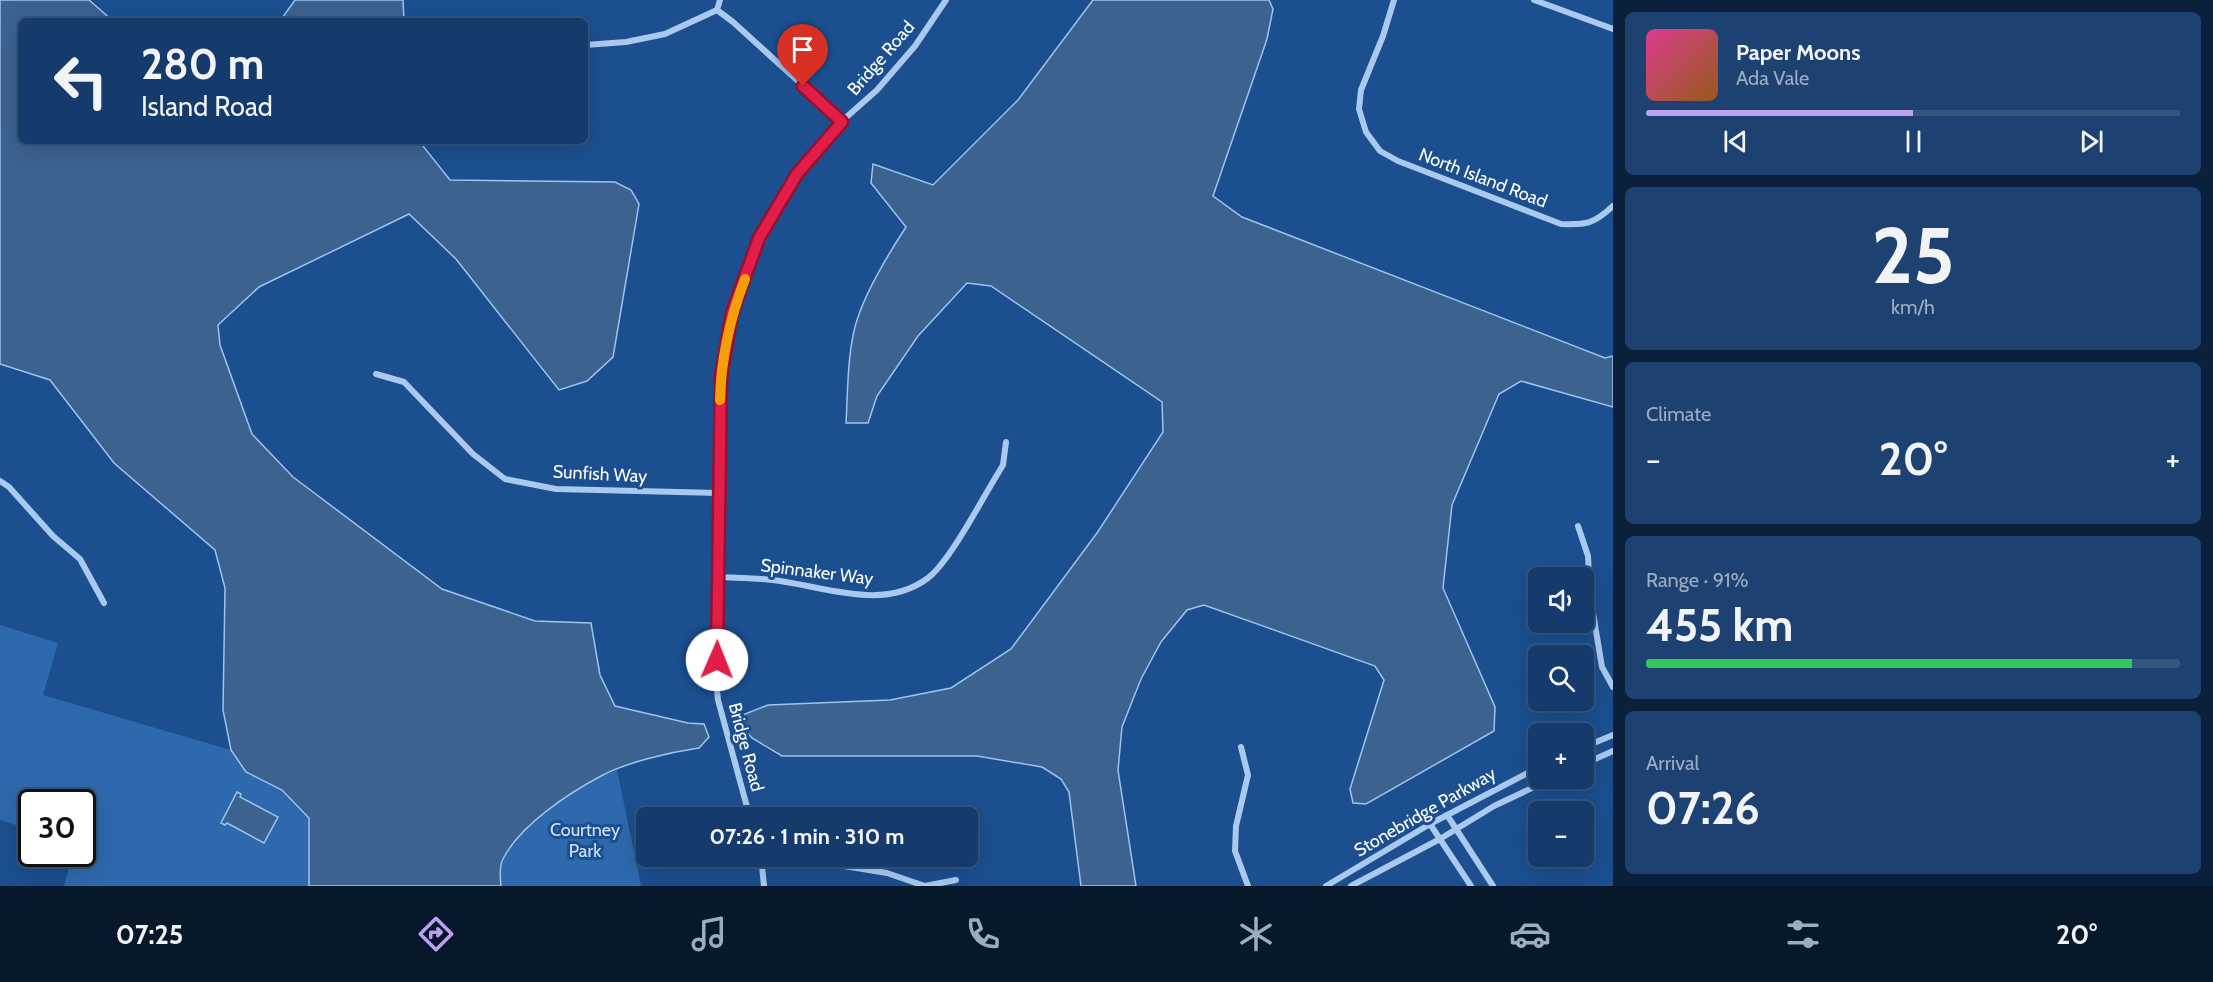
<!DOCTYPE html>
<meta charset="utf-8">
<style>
:root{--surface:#143b6b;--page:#1d4271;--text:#f1f3f6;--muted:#9dadc1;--line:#33557e;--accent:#bca0f2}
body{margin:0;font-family:Cabin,sans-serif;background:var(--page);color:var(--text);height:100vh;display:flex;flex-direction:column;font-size:22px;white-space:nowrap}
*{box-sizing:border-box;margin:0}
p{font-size:20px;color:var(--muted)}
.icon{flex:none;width:33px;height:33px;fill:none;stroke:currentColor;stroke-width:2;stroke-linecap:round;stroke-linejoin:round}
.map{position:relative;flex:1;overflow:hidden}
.sheet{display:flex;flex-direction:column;gap:12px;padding:12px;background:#0b203b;width:600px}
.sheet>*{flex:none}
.hud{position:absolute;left:18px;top:18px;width:570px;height:126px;border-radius:9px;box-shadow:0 6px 24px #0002,0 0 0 2px var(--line);background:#143b6b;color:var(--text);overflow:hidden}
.buttons{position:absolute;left:1528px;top:567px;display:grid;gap:12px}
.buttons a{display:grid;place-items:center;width:66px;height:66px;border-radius:9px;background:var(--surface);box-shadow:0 6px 24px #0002,0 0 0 2px var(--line);font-size:30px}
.speed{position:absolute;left:18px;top:789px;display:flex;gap:12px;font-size:30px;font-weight:700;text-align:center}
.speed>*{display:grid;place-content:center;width:78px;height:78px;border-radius:50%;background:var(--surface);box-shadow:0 6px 24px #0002,0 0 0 2px var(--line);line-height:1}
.speed .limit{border:3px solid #111;border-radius:9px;background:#fff;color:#111}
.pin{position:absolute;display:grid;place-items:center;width:51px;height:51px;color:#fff;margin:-62px -26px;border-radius:50% 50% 50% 0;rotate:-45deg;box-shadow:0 0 6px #0007}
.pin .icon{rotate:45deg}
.me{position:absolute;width:66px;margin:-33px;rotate:1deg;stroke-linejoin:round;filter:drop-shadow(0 0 4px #0008)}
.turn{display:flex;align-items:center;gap:21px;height:126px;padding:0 24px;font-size:27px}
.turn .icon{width:78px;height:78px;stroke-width:2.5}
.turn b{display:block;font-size:42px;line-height:51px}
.big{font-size:45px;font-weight:700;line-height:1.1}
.sheet .card{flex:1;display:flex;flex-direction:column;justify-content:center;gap:9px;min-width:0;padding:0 21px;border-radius:9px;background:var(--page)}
.sheet .dial{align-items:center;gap:0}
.dial b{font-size:78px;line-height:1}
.song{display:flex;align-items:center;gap:18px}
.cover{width:72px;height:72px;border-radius:9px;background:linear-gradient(135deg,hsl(330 70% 55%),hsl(30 70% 35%))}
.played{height:6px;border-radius:3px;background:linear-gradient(90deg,var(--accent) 50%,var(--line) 50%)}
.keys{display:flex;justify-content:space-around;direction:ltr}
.heat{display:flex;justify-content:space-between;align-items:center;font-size:33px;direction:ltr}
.charge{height:9px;border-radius:4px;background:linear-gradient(90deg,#34c759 91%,var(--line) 0)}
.trip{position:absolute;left:636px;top:807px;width:342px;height:60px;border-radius:9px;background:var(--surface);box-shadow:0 6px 24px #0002,0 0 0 2px var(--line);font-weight:700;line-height:60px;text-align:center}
.dock{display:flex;height:96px;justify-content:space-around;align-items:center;background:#08182b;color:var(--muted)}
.dock .icon{width:42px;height:42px}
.dock .on{color:var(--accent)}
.dock b{font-size:27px;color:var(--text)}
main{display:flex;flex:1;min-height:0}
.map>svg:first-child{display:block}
</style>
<main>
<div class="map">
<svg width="1613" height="886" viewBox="0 0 1613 886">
<rect width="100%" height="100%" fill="#1b4f8f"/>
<g fill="#2e69ad">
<polygon points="0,625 58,643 43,695 231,750 246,772 282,790 309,818 309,886 64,886 73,854 82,854 82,802 32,802 31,830 0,820"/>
<path d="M 617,770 L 641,886 L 501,886 C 500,877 499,866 504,858 C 521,825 581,782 617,770 Z"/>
</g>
<g fill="#3c6290" stroke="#9cc4f0" stroke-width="1.5">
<path d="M 0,0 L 89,0 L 113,21 L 21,21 L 21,141 L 419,141 L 450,180 L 615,182 L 631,190 L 639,204 L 613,357 L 587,381 L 559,390 L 456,259 L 409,214 L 259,287 L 218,325 L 220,345 L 252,434 L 293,477 L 442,589 L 535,621 L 591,623 L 600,675 L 615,706 L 688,723 L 704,724 L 709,737 L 699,748 C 671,752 627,762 601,776 C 569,793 520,825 503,859 C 499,866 500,877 501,886 L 309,886 L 309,818 L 282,790 L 246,772 L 231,750 L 223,710 L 225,588 L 215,550 L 114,463 L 50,380 L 0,364 Z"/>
<polygon points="295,0 403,0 404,21 280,21"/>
<path d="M 1093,0 L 1269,0 L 1273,9 L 1267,39 L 1213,196 L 1242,217 L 1605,358 L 1613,356 L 1613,407 L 1521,381 L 1499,394 L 1452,505 L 1443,588 L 1495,707 L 1494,731 L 1366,804 L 1353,803 L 1350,789 L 1384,680 L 1375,666 L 1204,605 L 1187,610 L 1161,642 L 1141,679 L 1122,727 L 1118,770 L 1136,886 L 1081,886 L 1069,792 L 1061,779 L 1042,767 L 977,756 L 782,756 L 752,738 L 741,726 L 745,714 L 768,705 L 890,700 L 951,688 L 1011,649 L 1097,533 L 1163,432 L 1162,402 L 991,286 L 967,283 L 918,336 L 877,396 L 868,423 L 846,423 C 848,391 847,348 858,317 C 868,288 889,253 906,227 L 871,183 L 873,164 L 933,185 L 1018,100 Z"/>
<polygon points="237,792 241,794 240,797 278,817 264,843 227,823 225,825 221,823"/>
</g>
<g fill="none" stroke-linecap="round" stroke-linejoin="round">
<g stroke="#a9c9ee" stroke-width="6">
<path d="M 1394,0 L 1383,36 L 1361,90 L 1359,109 L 1366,132 L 1380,151 L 1398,161 L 1561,224 C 1586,225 1594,224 1613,206"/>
<polyline points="1534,0 1613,29"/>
<polyline points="717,10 733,22 842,121"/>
<polyline points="717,10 720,0"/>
<polyline points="585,45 626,42 665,34 717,10"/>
<polyline points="376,374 404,382 473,454 505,479 556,489 719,493"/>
<polyline points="0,481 9,487 53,536 80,559 104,603"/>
<polyline points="1578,526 1588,556 1590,595 1602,667 1613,687"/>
<path d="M 718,577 C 736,578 755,578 773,580 C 824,586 883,612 928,578 C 950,561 981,501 997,475 L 1003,465 L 1006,442"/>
<polyline points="1241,747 1248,775 1236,826 1235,851 1248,886"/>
<polyline points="1584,747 1613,735"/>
<polyline points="1584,764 1613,751"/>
<polyline points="1447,815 1493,886"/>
<polyline points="750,818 718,700 716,681 721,376 732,313 759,238 797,174 842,121 877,90 915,46 946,0"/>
<polyline points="1430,824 1471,886"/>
<polyline points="761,856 764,886"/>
<polyline points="763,865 838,865 887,873 925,886 956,880"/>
<polyline points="1326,886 1430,824 1539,767"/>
<polyline points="1351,886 1440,839 1494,806 1553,778"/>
</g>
</g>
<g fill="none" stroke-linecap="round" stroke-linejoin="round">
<defs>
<polyline id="route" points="717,660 721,376 732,313 759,238 797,174 842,122 803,86"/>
</defs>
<use href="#route" stroke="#92132f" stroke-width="15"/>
<use href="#route" stroke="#e11d48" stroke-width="10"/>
<path stroke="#f59e0b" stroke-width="10" d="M 720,400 C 721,358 730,318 745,279"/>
</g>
<g text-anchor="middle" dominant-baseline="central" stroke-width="6" stroke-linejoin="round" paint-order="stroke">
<g font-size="18" fill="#fff" stroke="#1b4f8f">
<text transform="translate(881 58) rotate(-49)">Bridge Road</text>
<text transform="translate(1483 178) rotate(21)">North Island Road</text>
<text transform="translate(600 474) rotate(3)">Sunfish Way</text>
<text transform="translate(817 572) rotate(7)">Spinnaker Way</text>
<text transform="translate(746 747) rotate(75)">Bridge Road</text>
<text transform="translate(1425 812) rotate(-30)">Stonebridge Parkway</text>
</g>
<g font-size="18" fill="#cfe3fa" stroke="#1b4f8f">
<text x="585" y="830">Courtney<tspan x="585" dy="21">Park</tspan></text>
</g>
</g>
</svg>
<div class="buttons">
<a><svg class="icon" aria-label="sound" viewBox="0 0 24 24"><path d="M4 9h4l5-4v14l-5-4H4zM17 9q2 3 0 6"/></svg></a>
<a><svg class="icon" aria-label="search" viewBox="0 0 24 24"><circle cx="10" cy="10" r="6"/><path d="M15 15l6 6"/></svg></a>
<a>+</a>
<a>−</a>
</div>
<div class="speed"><div class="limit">30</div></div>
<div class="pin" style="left:803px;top:86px;background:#d93025"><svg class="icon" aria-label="arrive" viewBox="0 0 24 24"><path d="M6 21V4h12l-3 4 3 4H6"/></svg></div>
<svg class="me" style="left:717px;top:660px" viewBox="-20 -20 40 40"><circle r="19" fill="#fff"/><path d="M0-13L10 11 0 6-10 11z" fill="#e11d48"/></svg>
<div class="trip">07:26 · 1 min · 310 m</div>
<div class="hud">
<div class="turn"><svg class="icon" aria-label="left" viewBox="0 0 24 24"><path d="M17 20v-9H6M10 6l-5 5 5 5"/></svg><div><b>280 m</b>Island Road</div></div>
</div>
</div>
<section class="sheet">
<div class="card">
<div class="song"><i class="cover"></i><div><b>Paper Moons</b><p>Ada Vale</p></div></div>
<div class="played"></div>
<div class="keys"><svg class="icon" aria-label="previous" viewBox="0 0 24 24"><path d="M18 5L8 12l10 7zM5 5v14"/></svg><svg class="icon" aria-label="pause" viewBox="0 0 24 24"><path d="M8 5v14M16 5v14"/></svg><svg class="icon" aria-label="next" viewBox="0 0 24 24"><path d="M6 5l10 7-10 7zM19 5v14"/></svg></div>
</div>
<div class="card dial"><b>25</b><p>km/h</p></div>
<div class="card"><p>Climate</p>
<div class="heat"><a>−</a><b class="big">20°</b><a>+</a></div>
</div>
<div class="card"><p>Range · 91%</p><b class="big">455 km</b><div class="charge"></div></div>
<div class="card"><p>Arrival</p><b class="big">07:26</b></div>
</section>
</main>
<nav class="dock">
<b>07:25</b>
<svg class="icon on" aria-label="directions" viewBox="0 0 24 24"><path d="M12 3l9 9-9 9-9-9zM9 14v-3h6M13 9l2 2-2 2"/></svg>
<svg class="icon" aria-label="music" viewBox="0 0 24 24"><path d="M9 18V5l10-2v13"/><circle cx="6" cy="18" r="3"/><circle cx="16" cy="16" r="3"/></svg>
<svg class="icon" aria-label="phone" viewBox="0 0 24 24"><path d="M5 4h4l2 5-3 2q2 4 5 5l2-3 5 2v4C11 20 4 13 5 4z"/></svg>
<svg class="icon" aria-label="climate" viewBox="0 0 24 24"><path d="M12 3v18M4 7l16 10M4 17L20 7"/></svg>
<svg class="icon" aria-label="car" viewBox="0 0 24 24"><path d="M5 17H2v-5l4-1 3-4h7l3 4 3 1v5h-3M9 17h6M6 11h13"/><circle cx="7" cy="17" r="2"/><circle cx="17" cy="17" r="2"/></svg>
<svg class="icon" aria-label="filters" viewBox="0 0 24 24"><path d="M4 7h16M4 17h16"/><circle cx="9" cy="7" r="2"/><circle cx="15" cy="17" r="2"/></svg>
<b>20°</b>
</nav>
